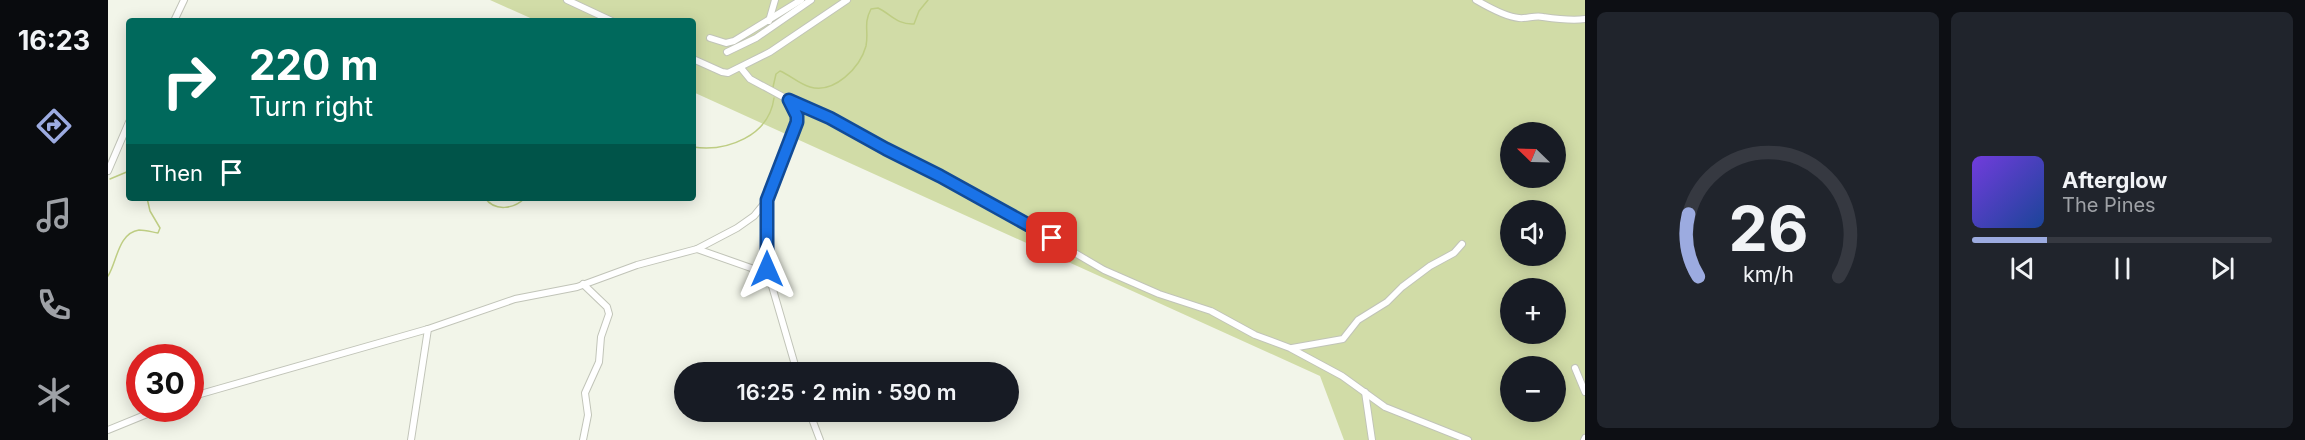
<!DOCTYPE html>
<meta charset="utf-8">
<style>
:root{--surface:#171b24;--page:#20242c;--text:#f1f3f6;--muted:#9ea1a6;--line:#363941;--accent:#9cabe0}
body{margin:0;font-family:Inter,sans-serif;background:var(--page);color:var(--text);height:100vh;display:flex;flex-direction:column;font-size:22px;white-space:nowrap}
*{box-sizing:border-box;margin:0}
p{font-size:20px;color:var(--muted)}
.icon{flex:none;width:33px;height:33px;fill:none;stroke:currentColor;stroke-width:2;stroke-linecap:round;stroke-linejoin:round}
.map{position:relative;flex:1;overflow:hidden}
.drawer{display:flex;flex-direction:column;gap:12px;padding:12px;background:#0d0f14;width:720px}
.drawer>*{flex:none}
.hud{position:absolute;left:18px;top:18px;width:570px;height:183px;border-radius:6px;box-shadow:0 3px 15px #0003;background:#00695c;color:#fff;overflow:hidden}
.needle{width:39px;rotate:293deg}
.controls{position:absolute;left:1392px;top:122px;display:grid;gap:12px}
.controls a{display:grid;place-items:center;width:66px;height:66px;border-radius:50%;background:var(--surface);box-shadow:0 3px 15px #0003;font-size:30px}
.speed{position:absolute;left:18px;top:344px;display:flex;gap:12px;font-size:30px;font-weight:700;text-align:center}
.speed>*{display:grid;place-content:center;width:78px;height:78px;border-radius:50%;background:var(--surface);box-shadow:0 3px 15px #0003;line-height:1}
.speed .limit{border:9px solid #d22;background:#fff;color:#111}
.pin{position:absolute;display:grid;place-items:center;width:51px;height:51px;color:#fff;margin:-26px;border-radius:12px;box-shadow:0 3px 9px #0006}
.me{position:absolute;width:66px;margin:-33px;rotate:0deg;stroke-linejoin:round;filter:drop-shadow(0 0 4px #0008)}
.turn{display:flex;align-items:center;gap:21px;height:126px;padding:0 24px;font-size:27px}
.turn .icon{width:78px;height:78px;stroke-width:2.5}
.turn b{display:block;font-size:42px;line-height:51px}
.then{display:flex;align-items:center;height:57px;padding:0 24px;background:#0003;gap:12px;font-size:22px}
.drawer .card{flex:1;display:flex;flex-direction:column;justify-content:center;gap:9px;min-width:0;padding:0 21px;border-radius:9px;background:var(--page)}
.drawer .dial{align-items:center;gap:0}
.dial svg{height:156px;overflow:visible;fill:none;stroke:var(--line);stroke-width:7;stroke-linecap:round;text-anchor:middle}
.dial text{fill:var(--text);stroke:none}
.song{display:flex;align-items:center;gap:18px}
.cover{width:72px;height:72px;border-radius:9px;background:linear-gradient(135deg,hsl(260 70% 55%),hsl(220 70% 35%))}
.played{height:6px;border-radius:3px;background:linear-gradient(90deg,var(--accent) 25%,var(--line) 25%)}
.keys{display:flex;justify-content:space-around;direction:ltr}
.drawer .tiles{flex:1;display:grid;gap:12px;grid-template-columns:repeat(2,1fr)}
.trip{position:absolute;left:566px;top:362px;width:345px;height:60px;border-radius:30px;background:var(--surface);box-shadow:0 3px 15px #0003;font-weight:600;line-height:60px;text-align:center}
main{display:flex;flex:1;min-height:0}
.tab-bar{display:flex;flex-direction:column;width:108px;justify-content:space-around;align-items:center;background:#090b0e;color:var(--muted)}
.tab-bar .icon{width:42px;height:42px}
.tab-bar .on{color:var(--accent)}
.tab-bar b{font-size:27px;color:var(--text)}
.map>svg:first-child{display:block}
</style>
<main>
<nav class="tab-bar">
<b>16:23</b>
<svg class="icon on" aria-label="directions" viewBox="0 0 24 24"><path d="M12 3l9 9-9 9-9-9zM9 14v-3h6M13 9l2 2-2 2"/></svg>
<svg class="icon" aria-label="music" viewBox="0 0 24 24"><path d="M9 18V5l10-2v13"/><circle cx="6" cy="18" r="3"/><circle cx="16" cy="16" r="3"/></svg>
<svg class="icon" aria-label="phone" viewBox="0 0 24 24"><path d="M5 4h4l2 5-3 2q2 4 5 5l2-3 5 2v4C11 20 4 13 5 4z"/></svg>
<svg class="icon" aria-label="climate" viewBox="0 0 24 24"><path d="M12 3v18M4 7l16 10M4 17L20 7"/></svg>
</nav>
<div class="map">
<svg width="1477" height="440" viewBox="0 0 1477 440">
<rect width="100%" height="100%" fill="#f2f5e9"/>
<path fill="#d1dca7" fill-rule="evenodd" d="M 382,0 L 1477,0 L 1477,440 L 1236,440 L 1212,376 L 585,92 L 585,21 L 429,21 ZM 1402,132 L 1448,132 L 1448,177 L 1402,177 ZM 1402,210 L 1448,210 L 1448,255 L 1402,255 ZM 1402,288 L 1448,288 L 1448,333 L 1402,333 ZM 1402,366 L 1448,366 L 1448,411 L 1402,411 Z"/>
<g fill="none" stroke-linecap="round" stroke-linejoin="round">
<g stroke="#becd83" stroke-width="1.5">
<path d="M 665,87 L 668,74 L 672,71 C 682,75 691,84 702,87 C 726,94 752,68 758,46 C 761,31 755,24 763,9 L 770,8 C 783,14 789,25 806,24 L 811,11 L 820,0"/>
<path d="M 585,147 C 619,152 661,136 666,98"/>
<polyline points="2,179 21,171"/>
<path d="M 377,198 C 387,212 406,209 417,198"/>
<path d="M 0,276 C 9,262 10,233 31,230 C 37,230 44,232 50,233 L 52,228 L 42,211 L 39,198"/>
</g>
<defs>
<g id="minor">
<polyline points="459,0 504,21"/>
<path d="M 1368,0 C 1380,7 1398,17 1411,18 C 1419,19 1427,15 1435,17 C 1449,19 1463,21 1477,19"/>
<polyline points="66,21 76,0"/>
<polyline points="661,21 667,0"/>
<polyline points="602,38 618,43 626,41 693,0"/>
<polyline points="619,52 648,38 703,0"/>
<polyline points="585,59 614,72 620,73 662,52 739,0"/>
<polyline points="633,68 642,79 681,100 689,116 685,135 659,200 659,269 689,372"/>
<polyline points="681,100 722,118 856,188 996,270 1051,294 1103,311 1147,335 1182,348 1234,376 1277,407 1360,440"/>
<polyline points="0,171 21,122"/>
<polyline points="589,249 660,274"/>
<polyline points="475,284 499,307 501,314 493,337 491,362 477,393 480,415 475,440"/>
<polyline points="1184,348 1235,339 1250,320 1279,302 1294,287 1322,266 1346,253 1354,244"/>
<polyline points="1467,368 1477,392"/>
<polyline points="1257,392 1264,440"/>
<polyline points="82,397 320,329 407,299 469,287 529,265 589,249 629,228 646,216 659,200"/>
<polyline points="701,411 712,440"/>
<polyline points="0,430 54,408"/>
<polyline points="303,440 320,329"/>
<polyline points="1476,440 1477,438"/>
</g>
</defs>
<use href="#minor" stroke="#c1c4b8" stroke-width="8"/>
<use href="#minor" stroke="#fff" stroke-width="6"/>
</g>
<g fill="none" stroke-linecap="round" stroke-linejoin="round">
<defs>
<polyline id="route" points="659,269 659,200 689,122 689,116 681,100 722,118 778,149 832,176 944,238"/>
</defs>
<use href="#route" stroke="#114b97" stroke-width="15"/>
<use href="#route" stroke="#1a73e8" stroke-width="10"/>
</g>
</svg>
<div class="controls">
<a><svg class="needle" viewBox="-14 -14 28 28"><path d="M0-13l5 13h-10z" fill="#e53935"/><path d="M0 13l5-13h-10z" fill="#9ea1a6"/></svg></a>
<a><svg class="icon" aria-label="sound" viewBox="0 0 24 24"><path d="M4 9h4l5-4v14l-5-4H4zM17 9q2 3 0 6"/></svg></a>
<a>+</a>
<a>−</a>
</div>
<div class="speed"><div class="limit">30</div></div>
<div class="pin" style="left:944px;top:238px;background:#d93025"><svg class="icon" aria-label="arrive" viewBox="0 0 24 24"><path d="M6 21V4h12l-3 4 3 4H6"/></svg></div>
<svg class="me" style="left:659px;top:269px" viewBox="-20 -20 40 40"><path d="M0-17L14 15 0 8-14 15z" fill="#1a73e8" stroke="#fff" stroke-width="4"/></svg>
<div class="trip">16:25 · 2 min · 590 m</div>
<div class="hud">
<div class="turn"><svg class="icon" aria-label="right" viewBox="0 0 24 24"><path d="M7 20v-9h11M14 6l5 5-5 5"/></svg><div><b>220 m</b>Turn right</div></div>
<div class="then">Then<svg class="icon" aria-label="arrive" viewBox="0 0 24 24"><path d="M6 21V4h12l-3 4 3 4H6"/></svg></div>
</div>
</div>
<section class="drawer">
<div class="tiles">
<div class="card dial"><svg viewBox="0 0 100 80">
<path d="M14 69A42 42 0 1 1 86 69"/>
<path d="M14 69A42 42 0 0 1 9 37" stroke="#9cabe0"/>
<text x="50" y="56" font-size="32" font-weight="700">26</text>
<text x="50" y="72" font-size="11">km/h</text>
</svg></div>
<div class="card">
<div class="song"><i class="cover"></i><div><b>Afterglow</b><p>The Pines</p></div></div>
<div class="played"></div>
<div class="keys"><svg class="icon" aria-label="previous" viewBox="0 0 24 24"><path d="M18 5L8 12l10 7zM5 5v14"/></svg><svg class="icon" aria-label="pause" viewBox="0 0 24 24"><path d="M8 5v14M16 5v14"/></svg><svg class="icon" aria-label="next" viewBox="0 0 24 24"><path d="M6 5l10 7-10 7zM19 5v14"/></svg></div>
</div>
</div>
</section>
</main>
